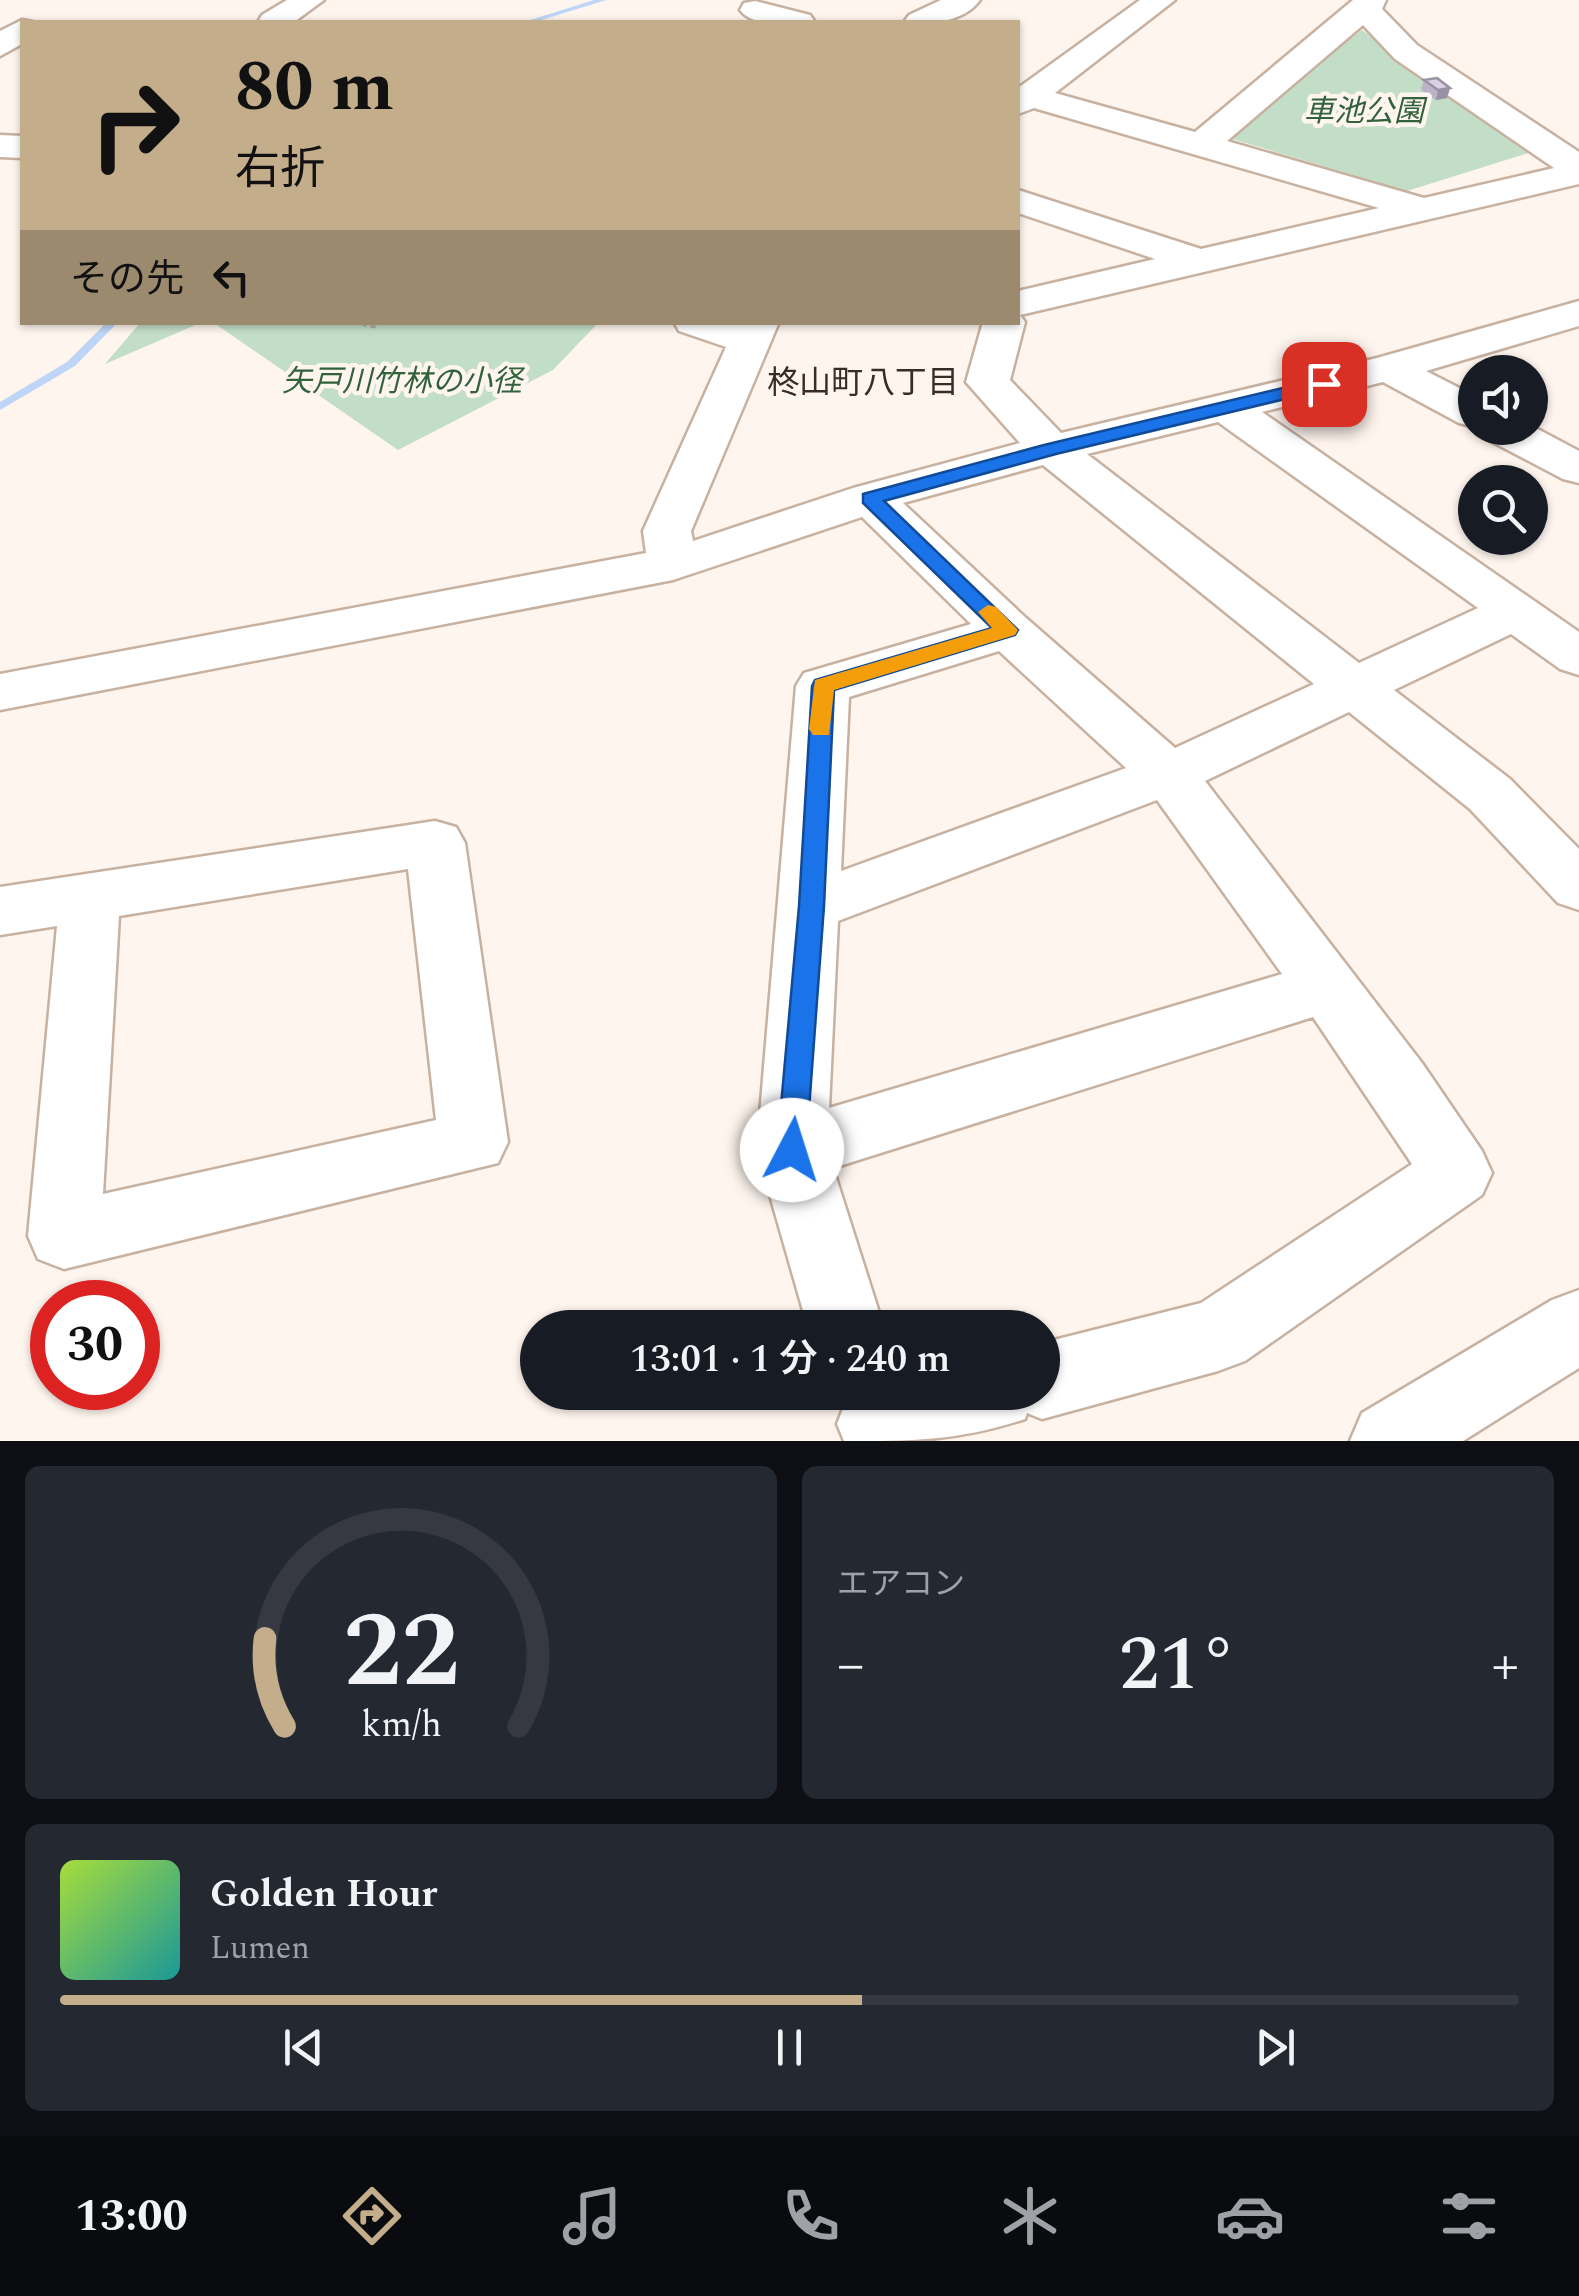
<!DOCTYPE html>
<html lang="ja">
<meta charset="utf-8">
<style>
:root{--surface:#171b24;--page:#242831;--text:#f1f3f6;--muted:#9ea1a6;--line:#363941;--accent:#c4ad8b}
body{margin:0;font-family:Spectral,"Noto Sans JP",serif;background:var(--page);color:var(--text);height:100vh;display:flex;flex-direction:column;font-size:38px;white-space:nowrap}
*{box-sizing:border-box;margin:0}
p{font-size:32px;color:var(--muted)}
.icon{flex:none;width:55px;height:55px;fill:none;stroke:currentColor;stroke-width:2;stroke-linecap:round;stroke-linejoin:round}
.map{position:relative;height:1441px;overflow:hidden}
.panel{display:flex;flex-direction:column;gap:25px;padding:25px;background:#0d0f14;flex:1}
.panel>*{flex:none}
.banner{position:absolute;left:20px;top:20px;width:1000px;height:305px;border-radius:0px;box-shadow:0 2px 8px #0004;background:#c4ad8b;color:#111;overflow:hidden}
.controls{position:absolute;left:1458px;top:355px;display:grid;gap:20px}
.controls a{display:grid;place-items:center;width:90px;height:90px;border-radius:50%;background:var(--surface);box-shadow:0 2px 8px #0004;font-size:50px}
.speed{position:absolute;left:30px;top:1280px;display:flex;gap:20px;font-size:50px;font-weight:700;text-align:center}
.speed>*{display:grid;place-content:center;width:130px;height:130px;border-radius:50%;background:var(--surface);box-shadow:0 2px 8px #0004;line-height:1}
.speed .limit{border:15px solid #d22;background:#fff;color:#111}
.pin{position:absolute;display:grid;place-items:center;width:85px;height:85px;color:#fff;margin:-42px;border-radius:20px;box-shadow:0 5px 15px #0006}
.me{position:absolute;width:110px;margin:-55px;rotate:5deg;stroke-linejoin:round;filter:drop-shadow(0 0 8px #0008)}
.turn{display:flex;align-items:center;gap:35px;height:210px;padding:0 50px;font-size:45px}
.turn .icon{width:130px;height:130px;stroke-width:2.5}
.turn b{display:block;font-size:70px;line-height:85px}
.then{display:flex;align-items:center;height:95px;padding:0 50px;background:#0003;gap:20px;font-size:38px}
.big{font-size:75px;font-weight:600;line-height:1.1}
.panel .card{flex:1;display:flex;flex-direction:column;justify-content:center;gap:15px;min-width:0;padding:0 35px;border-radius:15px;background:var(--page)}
.panel .dial{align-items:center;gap:0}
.dial svg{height:260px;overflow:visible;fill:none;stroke:var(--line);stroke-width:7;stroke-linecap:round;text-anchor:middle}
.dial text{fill:var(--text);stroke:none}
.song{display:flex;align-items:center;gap:30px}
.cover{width:120px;height:120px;border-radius:15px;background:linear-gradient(135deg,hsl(80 70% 55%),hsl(180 70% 35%))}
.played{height:10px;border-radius:5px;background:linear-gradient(90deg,var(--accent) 55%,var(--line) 55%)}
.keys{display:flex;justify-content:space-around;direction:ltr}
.heat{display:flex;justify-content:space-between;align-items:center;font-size:55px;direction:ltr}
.panel .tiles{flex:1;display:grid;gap:25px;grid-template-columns:1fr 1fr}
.card:last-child{grid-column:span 2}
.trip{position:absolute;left:520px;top:1310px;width:540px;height:100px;border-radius:50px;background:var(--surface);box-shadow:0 2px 8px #0004;font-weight:600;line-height:100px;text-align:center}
.menu{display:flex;height:160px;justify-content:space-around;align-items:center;background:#090b0e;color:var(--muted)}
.menu .icon{width:70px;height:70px}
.menu .on{color:var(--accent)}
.menu b{font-size:45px;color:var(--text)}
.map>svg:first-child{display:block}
</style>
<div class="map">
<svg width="1579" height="1441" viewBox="0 0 1579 1441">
<rect width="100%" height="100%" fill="#fef5ee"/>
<g fill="#c3dec7">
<polygon points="1362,30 1532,152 1407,191 1222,136"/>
<polygon points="140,323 140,322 200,323 105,364"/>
<polygon points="214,323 598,323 553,370 398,450"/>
</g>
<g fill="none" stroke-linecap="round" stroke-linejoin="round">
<g fill="#bed5f7" fill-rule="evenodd">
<polygon points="594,0 606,0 535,22 524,22"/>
<polygon points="107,322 118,322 75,366 0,410 0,402 67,362"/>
</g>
<defs>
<g id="minor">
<polygon points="287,0 324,0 294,22 258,22 262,15"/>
<path d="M 941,0 L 980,0 C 963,23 930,24 904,22 L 909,15 Z"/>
<path d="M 1140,0 L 1175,0 L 1055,93 L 1195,132 L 1353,0 L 1386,0 L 1382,9 L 1417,45 L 1579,152 L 1579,184 L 1020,315 L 1025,322 L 1010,380 L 1061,433 L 1377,358 L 1579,301 L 1579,326 L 1426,371 L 1475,396 L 1475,427 L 1459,423 L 1383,382 L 1262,412 L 1579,632 L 1579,675 L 1560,669 L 1511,634 L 1394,690 L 1510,779 L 1579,849 L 1579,910 L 1558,903 L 1470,809 L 1349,712 L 1205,781 L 1422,1063 L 1482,1151 L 1492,1173 L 1482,1195 L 1245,1361 L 1218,1371 L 1042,1419 L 1027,1413 L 1025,1419 C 958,1441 914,1441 844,1441 L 837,1424 L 848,1396 L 857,1392 L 1042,1392 L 1042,1343 L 1201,1303 L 1412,1164 L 1313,1017 L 833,1168 L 884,1328 L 808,1328 L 757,1150 L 796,686 L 804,673 L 971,624 L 862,517 L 673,580 L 0,710 L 0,674 L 646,553 L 643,531 L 726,347 L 679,331 L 674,322 L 779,322 L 691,531 L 693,541 L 853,488 L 1020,443 L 966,382 L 983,322 L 1018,322 L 1018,291 L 1155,259 L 1018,213 L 1018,190 L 1201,249 L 1379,208 L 1034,108 L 1018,114 L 1018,88 ZM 1363,25 L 1395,59 L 1554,168 L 1424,198 L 1227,141 ZM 1218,422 L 1478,608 L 1359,663 L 1087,454 ZM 1043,465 L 1314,684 L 1175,748 L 1026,618 L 903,503 ZM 999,651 L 1126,768 L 841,871 L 849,697 ZM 1157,800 L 1282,974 L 829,1108 L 838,921 Z"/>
<path d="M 755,1 L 810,15 L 815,22 C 793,23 754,29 740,10 L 744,3 Z"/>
<polygon points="22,20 33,22 22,22 22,44 0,56 0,31"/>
<polygon points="0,135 22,136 22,158 0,157"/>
<polygon points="1530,425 1579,451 1579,483 1563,479 1485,438 1478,428"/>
<path d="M 435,821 L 456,827 L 465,843 L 508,1142 L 498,1163 L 64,1269 L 38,1259 L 28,1236 L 57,926 L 0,935 L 0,887 ZM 408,869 L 436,1120 L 103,1194 L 119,916 Z"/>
<polygon points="1579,1290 1579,1368 1463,1441 1350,1441 1362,1413 1552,1300"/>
</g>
</defs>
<use href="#minor" stroke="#c7b1a0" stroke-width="5"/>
<polyline stroke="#b7aea7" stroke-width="5" stroke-dasharray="4 4" stroke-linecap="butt" points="355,322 374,326 376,322"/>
<use href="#minor" fill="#fff" fill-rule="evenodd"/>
</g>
<polygon fill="#bcb3c8" points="1424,80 1450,88 1447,98 1436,100 1421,90"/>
<polygon fill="#9992a2" points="1450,88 1447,98 1436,100 1438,90"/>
<polygon fill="#dbd0e8" stroke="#9992a2" stroke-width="2.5" points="1437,78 1450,88 1438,90 1424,80"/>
<polygon fill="#1a73e8" stroke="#114b97" stroke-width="2.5" points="1324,378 1331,380 1331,388 1056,454 884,501 1018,630 1015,635 834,690 824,906 806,1150 802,1159 792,1163 781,1159 777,1150 799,906 812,686 815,680 992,628 863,503 863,494 1044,445"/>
<polygon fill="#f59e0b" points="988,605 996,607 1018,630 1015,635 834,690 829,735 813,735 809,729 815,680 992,628 978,612"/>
<g text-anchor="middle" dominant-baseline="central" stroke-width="9" stroke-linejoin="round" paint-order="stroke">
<g font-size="30" font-style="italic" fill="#31623b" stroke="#fef5ee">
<text x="1364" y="112">車池公園</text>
<text x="402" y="382">矢戸川竹林の小径</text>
</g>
<g font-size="32" fill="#362d26" stroke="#fef5ee">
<text x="863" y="383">柊山町八丁目</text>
</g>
</g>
</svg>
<div class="controls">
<a><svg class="icon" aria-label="sound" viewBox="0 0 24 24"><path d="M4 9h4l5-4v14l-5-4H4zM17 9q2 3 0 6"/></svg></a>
<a><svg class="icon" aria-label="search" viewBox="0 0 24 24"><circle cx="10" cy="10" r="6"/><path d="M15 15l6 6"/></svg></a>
</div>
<div class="speed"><div class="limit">30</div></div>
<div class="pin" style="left:1324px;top:384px;background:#d93025"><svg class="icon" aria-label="arrive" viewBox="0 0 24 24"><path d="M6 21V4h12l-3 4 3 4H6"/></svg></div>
<svg class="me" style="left:792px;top:1150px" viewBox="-20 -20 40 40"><circle r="19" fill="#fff"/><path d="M0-13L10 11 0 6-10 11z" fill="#1a73e8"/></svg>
<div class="trip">13:01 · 1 分 · 240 m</div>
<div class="banner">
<div class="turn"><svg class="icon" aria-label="right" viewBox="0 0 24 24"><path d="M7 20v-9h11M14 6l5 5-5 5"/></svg><div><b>80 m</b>右折</div></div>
<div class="then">その先<svg class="icon" aria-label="left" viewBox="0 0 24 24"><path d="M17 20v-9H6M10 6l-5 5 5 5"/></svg></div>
</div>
</div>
<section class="panel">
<div class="tiles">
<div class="card dial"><svg viewBox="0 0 100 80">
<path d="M14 69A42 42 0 1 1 86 69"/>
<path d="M14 69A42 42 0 0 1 8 42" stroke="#c4ad8b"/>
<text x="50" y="56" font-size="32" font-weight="700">22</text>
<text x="50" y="72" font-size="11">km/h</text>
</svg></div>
<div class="card"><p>エアコン</p>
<div class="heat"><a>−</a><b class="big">21°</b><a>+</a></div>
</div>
<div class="card">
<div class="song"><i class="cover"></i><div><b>Golden Hour</b><p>Lumen</p></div></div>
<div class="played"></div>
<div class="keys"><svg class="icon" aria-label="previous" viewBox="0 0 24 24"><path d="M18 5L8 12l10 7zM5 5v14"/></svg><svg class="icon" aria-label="pause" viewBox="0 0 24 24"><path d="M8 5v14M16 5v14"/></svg><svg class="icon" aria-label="next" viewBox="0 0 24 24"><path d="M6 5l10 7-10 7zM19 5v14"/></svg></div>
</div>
</div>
</section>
<nav class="menu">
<b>13:00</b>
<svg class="icon on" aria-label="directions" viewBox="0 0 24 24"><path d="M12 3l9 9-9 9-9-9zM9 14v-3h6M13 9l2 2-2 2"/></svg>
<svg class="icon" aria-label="music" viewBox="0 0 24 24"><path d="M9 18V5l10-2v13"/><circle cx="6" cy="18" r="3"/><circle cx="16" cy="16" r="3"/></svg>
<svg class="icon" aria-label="phone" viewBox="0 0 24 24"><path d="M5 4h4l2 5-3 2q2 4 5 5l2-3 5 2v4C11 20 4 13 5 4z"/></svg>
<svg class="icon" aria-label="climate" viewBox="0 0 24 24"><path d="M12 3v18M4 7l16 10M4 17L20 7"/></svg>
<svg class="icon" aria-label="car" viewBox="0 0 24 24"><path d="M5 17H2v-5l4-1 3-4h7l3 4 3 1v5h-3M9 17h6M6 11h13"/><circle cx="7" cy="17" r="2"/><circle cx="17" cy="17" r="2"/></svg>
<svg class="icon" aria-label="filters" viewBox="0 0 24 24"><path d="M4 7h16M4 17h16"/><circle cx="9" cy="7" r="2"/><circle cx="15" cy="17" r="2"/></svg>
</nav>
